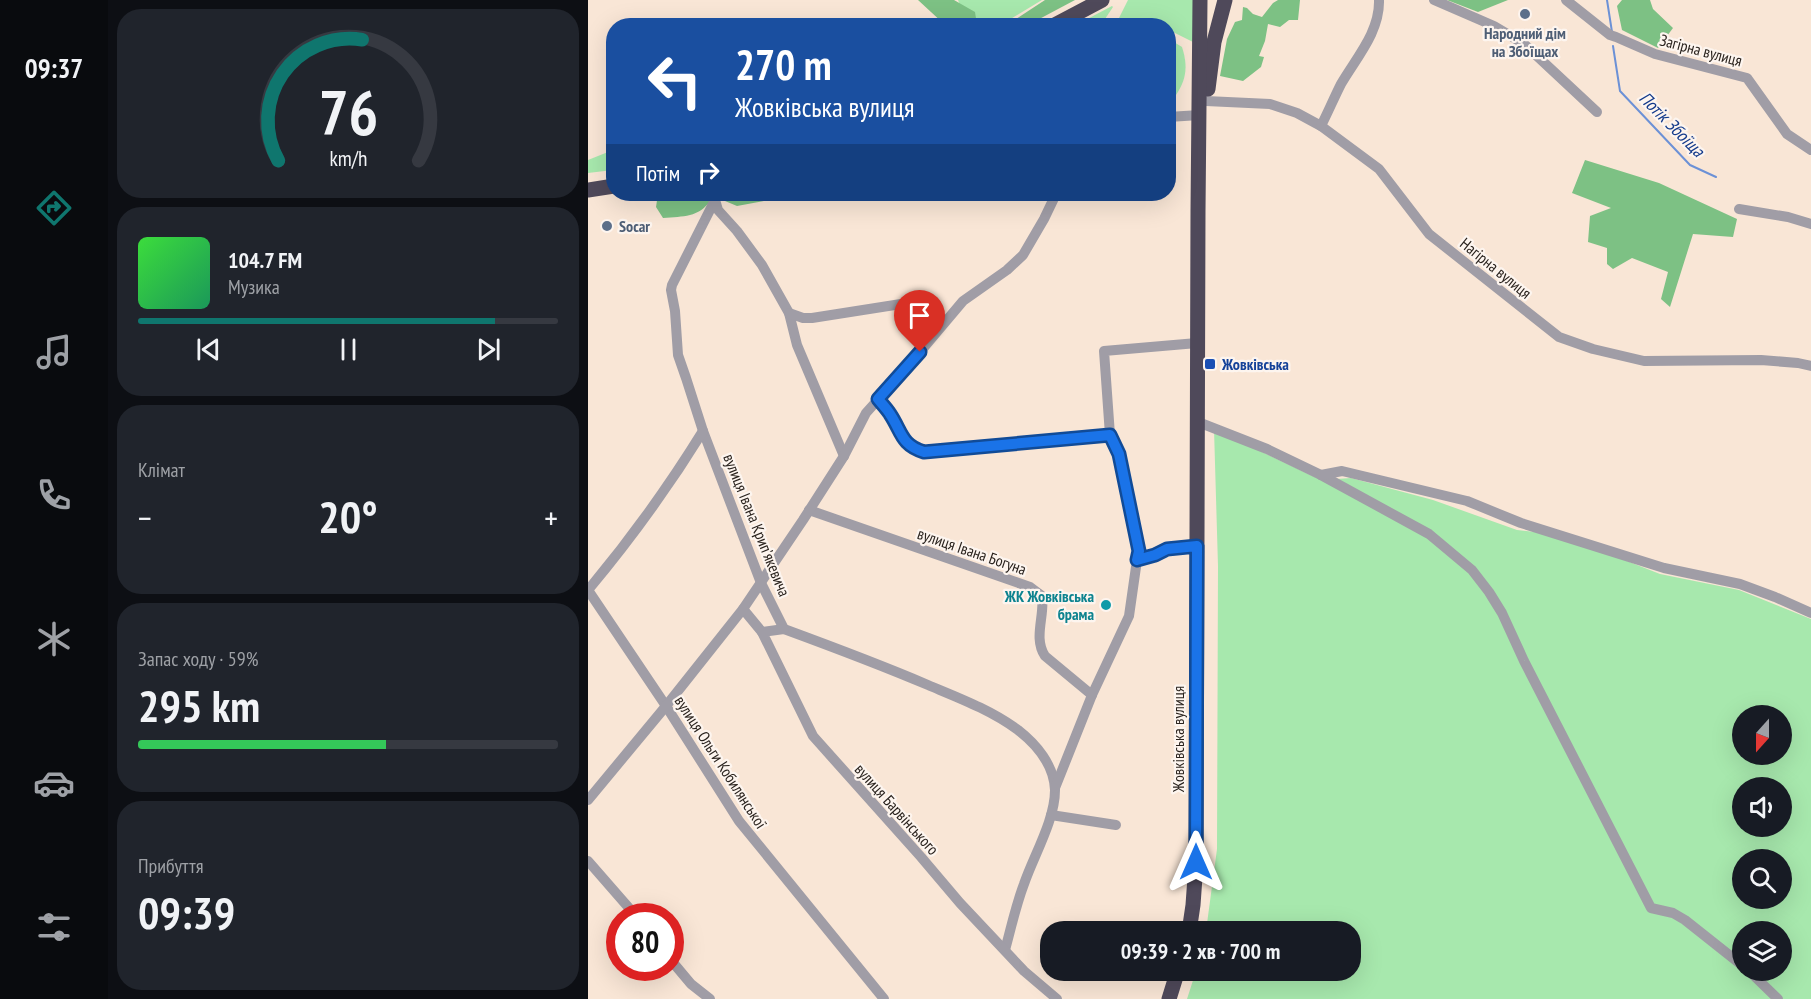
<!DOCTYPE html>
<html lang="uk">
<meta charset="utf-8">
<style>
:root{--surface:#171b24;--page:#20242c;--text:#f1f3f6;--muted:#9ea1a6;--line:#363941;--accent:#0f766e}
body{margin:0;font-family:"PT Sans Narrow",sans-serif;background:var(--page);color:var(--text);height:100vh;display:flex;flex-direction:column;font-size:22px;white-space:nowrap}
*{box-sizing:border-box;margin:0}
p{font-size:20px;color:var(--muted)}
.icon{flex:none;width:33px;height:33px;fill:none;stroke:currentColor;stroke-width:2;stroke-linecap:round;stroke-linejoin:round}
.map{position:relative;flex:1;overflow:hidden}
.panel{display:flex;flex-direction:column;gap:9px;padding:9px;background:#0d0f14;width:480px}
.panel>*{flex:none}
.guide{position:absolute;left:18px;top:18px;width:570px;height:183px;border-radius:24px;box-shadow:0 6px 24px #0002;background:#1a4fa0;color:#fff;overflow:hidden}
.needle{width:39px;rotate:201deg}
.fabs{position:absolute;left:1144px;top:705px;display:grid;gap:12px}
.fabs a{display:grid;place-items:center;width:60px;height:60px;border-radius:50%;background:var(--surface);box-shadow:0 6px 24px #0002;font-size:30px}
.speed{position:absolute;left:18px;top:903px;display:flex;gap:12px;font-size:30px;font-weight:700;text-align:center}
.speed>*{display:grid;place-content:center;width:78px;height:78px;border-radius:50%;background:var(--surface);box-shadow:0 6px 24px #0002;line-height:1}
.speed .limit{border:9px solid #d22;background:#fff;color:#111}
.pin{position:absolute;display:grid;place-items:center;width:51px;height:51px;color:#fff;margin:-62px -26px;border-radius:50% 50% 50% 0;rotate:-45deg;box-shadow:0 0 6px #0007}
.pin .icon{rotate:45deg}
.me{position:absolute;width:66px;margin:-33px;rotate:0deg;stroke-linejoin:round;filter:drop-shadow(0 0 4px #0008)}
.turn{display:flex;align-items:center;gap:21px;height:126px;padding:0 30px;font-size:27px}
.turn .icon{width:78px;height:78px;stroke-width:2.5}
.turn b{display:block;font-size:42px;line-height:51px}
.then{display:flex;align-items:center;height:57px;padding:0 30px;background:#0003;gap:12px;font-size:22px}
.big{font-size:45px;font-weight:700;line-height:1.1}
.panel .card{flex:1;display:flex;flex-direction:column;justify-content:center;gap:9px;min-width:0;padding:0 21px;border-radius:24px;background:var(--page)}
.panel .dial{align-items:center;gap:0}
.dial svg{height:156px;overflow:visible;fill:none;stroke:var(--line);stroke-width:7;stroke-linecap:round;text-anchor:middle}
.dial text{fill:var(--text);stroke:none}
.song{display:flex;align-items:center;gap:18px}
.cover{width:72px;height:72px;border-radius:9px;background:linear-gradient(135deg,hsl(120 70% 55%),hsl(150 70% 35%))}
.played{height:6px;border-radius:3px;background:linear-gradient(90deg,var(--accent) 85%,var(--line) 85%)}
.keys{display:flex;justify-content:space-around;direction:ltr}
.heat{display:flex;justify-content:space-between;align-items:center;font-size:33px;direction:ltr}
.charge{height:9px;border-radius:4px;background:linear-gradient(90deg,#34c759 59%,var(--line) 0)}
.trip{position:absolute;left:452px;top:921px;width:321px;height:60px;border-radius:24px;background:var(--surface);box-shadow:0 6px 24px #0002;font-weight:700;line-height:60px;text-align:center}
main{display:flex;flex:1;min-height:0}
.tab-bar{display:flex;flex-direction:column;width:108px;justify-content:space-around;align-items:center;background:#090b0e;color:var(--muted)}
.tab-bar .icon{width:42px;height:42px}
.tab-bar .selected{color:var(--accent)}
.tab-bar b{font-size:27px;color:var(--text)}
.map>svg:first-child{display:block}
</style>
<main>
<nav class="tab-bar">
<b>09:37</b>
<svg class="icon selected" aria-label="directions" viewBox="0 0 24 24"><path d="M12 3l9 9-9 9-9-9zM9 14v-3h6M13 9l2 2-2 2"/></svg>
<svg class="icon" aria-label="music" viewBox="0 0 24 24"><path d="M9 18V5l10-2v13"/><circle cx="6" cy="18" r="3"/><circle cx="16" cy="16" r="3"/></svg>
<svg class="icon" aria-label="phone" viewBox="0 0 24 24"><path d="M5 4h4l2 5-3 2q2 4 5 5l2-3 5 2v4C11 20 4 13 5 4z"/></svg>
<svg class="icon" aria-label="climate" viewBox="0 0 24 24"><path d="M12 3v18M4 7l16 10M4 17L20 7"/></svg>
<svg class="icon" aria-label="car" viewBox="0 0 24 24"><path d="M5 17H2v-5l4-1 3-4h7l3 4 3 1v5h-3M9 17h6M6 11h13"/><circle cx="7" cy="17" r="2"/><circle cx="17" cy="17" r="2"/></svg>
<svg class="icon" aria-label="filters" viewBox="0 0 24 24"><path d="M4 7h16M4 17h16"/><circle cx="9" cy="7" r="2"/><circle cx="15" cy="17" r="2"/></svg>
</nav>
<section class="panel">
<div class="card dial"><svg viewBox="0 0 100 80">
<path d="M14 69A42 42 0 1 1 86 69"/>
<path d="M14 69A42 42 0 0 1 57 7" stroke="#0f766e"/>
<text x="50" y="56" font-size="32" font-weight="700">76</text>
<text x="50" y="72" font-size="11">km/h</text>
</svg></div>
<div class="card">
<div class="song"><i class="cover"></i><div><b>104.7 FM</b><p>Музика</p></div></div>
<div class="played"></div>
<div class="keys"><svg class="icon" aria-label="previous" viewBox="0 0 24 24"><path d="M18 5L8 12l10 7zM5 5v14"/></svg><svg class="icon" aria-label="pause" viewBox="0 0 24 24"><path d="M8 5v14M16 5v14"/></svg><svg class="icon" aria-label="next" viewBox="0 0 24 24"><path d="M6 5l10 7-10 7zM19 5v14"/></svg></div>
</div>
<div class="card"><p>Клімат</p>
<div class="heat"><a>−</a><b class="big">20°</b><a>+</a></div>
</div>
<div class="card"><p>Запас ходу · 59%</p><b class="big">295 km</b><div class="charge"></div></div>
<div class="card"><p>Прибуття</p><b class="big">09:39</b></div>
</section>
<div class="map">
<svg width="1223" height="999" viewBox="0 0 1223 999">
<rect width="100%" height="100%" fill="#f9e6d6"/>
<g fill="#a7e8ad" fill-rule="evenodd">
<polygon points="370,0 454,0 411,26 380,25"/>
<polygon points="540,0 607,0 607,43 581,30 580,26 527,26"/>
<polygon points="524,6 525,7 513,25 488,25"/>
<path d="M 581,39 L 594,47 C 602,72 596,85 581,105 Z"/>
<polygon points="25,150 25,170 0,173 0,160"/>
<path d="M 626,429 L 733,480 L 763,478 L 845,500 L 929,530 L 973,535 L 1072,574 L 1151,590 L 1223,619 L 1223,999 L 599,999 L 608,971 L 762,970 L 762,932 L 618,931 L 629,849 L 630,566 ZM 1155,716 L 1194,716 L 1194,754 L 1155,754 ZM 1155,788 L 1194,788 L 1194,826 L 1155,826 ZM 1155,860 L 1194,860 L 1194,898 L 1155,898 ZM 1155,932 L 1194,932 L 1194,970 L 1155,970 Z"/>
</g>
<g fill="#7dc184">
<polygon points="330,0 366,0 387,12 389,25 354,25 356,24"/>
<polygon points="457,0 487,0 440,25 419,25"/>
<polygon points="690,0 712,0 710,20 701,20 692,27 680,24 677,41 671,56 676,57 673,67 655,81 632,76 639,39 647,22 654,20 655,7 659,8 665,14 674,17 685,3"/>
<polygon points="859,0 920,0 890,12"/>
<polygon points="1034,0 1062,0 1065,9 1085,28 1070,48 1034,30 1029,6"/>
<polygon points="997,160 1071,183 1149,219 1145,237 1105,234 1082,307 1073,299 1080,272 1044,258 1025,269 1019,264 1019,248 1000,242 1002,216 1023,208 984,193"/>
<path d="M 70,194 L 121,194 L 123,200 C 110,218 96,216 75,218 L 68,207 Z"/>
<polygon points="136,194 201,194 201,196 189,201 176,201 149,206 137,201"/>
</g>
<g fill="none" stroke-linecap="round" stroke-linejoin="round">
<g stroke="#6c91d6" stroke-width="2">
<polyline points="1019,0 1024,32"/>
<polyline points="1025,46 1032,91 1102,165 1128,177"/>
</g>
<g stroke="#a09da6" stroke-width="10">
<polyline points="846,0 906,26 936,44 1009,112"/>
<polyline points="978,0 1022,35 1028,37 1067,54 1159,78 1199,134 1223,150"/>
<polyline points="618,101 682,104 709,113 733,126 791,169 841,234 971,337 1005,349 1056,361 1173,360 1210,363 1223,366"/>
<polyline points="580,117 612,115"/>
<path d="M 733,126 C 740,112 746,98 753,84 C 768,58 792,32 791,0"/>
<path d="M 130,194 L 84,285 L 83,290 L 87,311 L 90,355 L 98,378 L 115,431 L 173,583 L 196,629 C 245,647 293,665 340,685 C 371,698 403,710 430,730 C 448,744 466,765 467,790 C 467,820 446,855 436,884 C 428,905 423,928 417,950"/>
<polyline points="127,200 130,210 149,231 174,265 201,313 209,345 256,456"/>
<polyline points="1151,209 1200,217 1223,224"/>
<polyline points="201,313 215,318 224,318 313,304"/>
<path d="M 290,399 C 294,404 299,409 302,414 C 314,432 313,445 336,452 L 522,435"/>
<polyline points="610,422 679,449 733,475 841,534 884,570 901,592 914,613 936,661 1063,908 1085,913 1097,920 1155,966"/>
<polyline points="733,475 754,471 879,501 933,523 1076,568 1152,584 1187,597 1223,613"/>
<path d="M 221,510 L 442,587 L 454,596 C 457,616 445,638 457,656 L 504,695"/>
<polyline points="549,560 551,551 531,454 522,435 516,351 609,343"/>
<polyline points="0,590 78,706 151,821 296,999"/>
<path d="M 0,590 C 42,540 81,486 115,431"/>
<polyline points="155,609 174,632"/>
<polyline points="196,629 174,632 225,736 333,857 372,903 436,971 469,999"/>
<polyline points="467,788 504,695 541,616 549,560 567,555 579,549 609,546"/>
<polyline points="0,800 78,706 155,609 215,520 256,456 278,413 321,365 375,301 419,270 435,255 456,219 468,194"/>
<polyline points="463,815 528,825"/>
<polyline points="0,861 48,916"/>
<polyline points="82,959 103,984 122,999"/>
<polyline points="1160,970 1190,999"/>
</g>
<g stroke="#4f495a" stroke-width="15">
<polyline points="465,26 514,0"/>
<polyline points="620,89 626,42 637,0"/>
<polyline points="0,190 26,186"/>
<polyline points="601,932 605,905 608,863 610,211 612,0"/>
<polyline points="581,999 590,970"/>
</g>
</g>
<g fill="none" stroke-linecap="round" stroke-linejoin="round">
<defs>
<path id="route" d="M 332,352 L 290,399 C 294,404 299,409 302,414 C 314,432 313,445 336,452 L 522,435 L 531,454 L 551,551 L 549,560 L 567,555 L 579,549 L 609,546 L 608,862"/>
</defs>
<use href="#route" stroke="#114b97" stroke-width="15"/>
<use href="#route" stroke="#1a73e8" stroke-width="10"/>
</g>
<g fill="#5c6f8a" stroke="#fdf5ef" stroke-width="2">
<circle cx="937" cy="14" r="6"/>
<circle cx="19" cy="226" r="6"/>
</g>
<rect fill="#1a4fb4" stroke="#fdf5ef" stroke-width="2" x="616" y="358" width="12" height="12" rx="3"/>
<circle fill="#0f9aa8" stroke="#fdf5ef" stroke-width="2" cx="518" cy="605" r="6"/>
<g text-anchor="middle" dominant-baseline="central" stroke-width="4.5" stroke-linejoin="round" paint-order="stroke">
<g font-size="16" font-weight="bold" fill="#4e5e75" stroke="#fdf5ef">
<text x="937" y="33">Народний дім<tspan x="937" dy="18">на Збоїщах</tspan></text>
<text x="31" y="226" text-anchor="start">Socar</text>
</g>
<g font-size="16" fill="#2a231e" stroke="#fdf5ef">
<text transform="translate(1113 50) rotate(15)">Загірна вулиця</text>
<text transform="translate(908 268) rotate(39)">Нагірна вулиця</text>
<text transform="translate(169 525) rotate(68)">вулиця Івана Крипʼякевича</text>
<text transform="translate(384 551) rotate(19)">вулиця Івана Богуна</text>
<text transform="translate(590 739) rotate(-90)">Жовківська вулиця</text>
<text transform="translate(133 762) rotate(57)">вулиця Ольги Кобилянської</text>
<text transform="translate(309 809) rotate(48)">вулиця Барвінського</text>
</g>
<g font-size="16" font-weight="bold" fill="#164399" stroke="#fdf5ef" text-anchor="start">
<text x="634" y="364">Жовківська</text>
</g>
<g font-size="16" font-weight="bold" fill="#0d838f" stroke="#fdf5ef" text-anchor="end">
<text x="506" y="596">ЖК Жовківська<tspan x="506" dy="18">брама</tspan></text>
</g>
<g font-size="18" font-style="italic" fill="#133a8b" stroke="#fdf5ef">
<text transform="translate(1084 124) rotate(45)">Потік Збоїща</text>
</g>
</g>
</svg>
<div class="fabs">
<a><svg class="needle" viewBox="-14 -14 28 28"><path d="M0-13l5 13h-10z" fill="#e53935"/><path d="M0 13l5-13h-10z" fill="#9ea1a6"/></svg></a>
<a><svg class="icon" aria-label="sound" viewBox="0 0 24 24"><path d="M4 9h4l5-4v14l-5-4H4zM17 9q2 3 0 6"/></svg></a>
<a><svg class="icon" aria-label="search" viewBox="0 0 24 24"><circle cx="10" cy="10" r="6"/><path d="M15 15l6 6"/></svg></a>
<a><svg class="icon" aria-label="layers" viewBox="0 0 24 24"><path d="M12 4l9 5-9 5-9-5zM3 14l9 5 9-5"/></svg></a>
</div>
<div class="speed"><div class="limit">80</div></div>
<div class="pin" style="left:332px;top:352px;background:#d93025"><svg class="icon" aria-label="arrive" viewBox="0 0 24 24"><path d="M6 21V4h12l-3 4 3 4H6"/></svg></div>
<svg class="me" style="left:608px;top:862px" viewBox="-20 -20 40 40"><path d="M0-17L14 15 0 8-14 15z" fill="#1a73e8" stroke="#fff" stroke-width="4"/></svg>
<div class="trip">09:39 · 2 хв · 700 m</div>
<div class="guide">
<div class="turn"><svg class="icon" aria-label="left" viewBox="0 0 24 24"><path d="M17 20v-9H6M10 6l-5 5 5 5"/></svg><div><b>270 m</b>Жовківська вулиця</div></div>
<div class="then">Потім<svg class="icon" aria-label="right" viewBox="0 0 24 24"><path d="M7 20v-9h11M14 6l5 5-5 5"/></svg></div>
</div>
</div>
</main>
